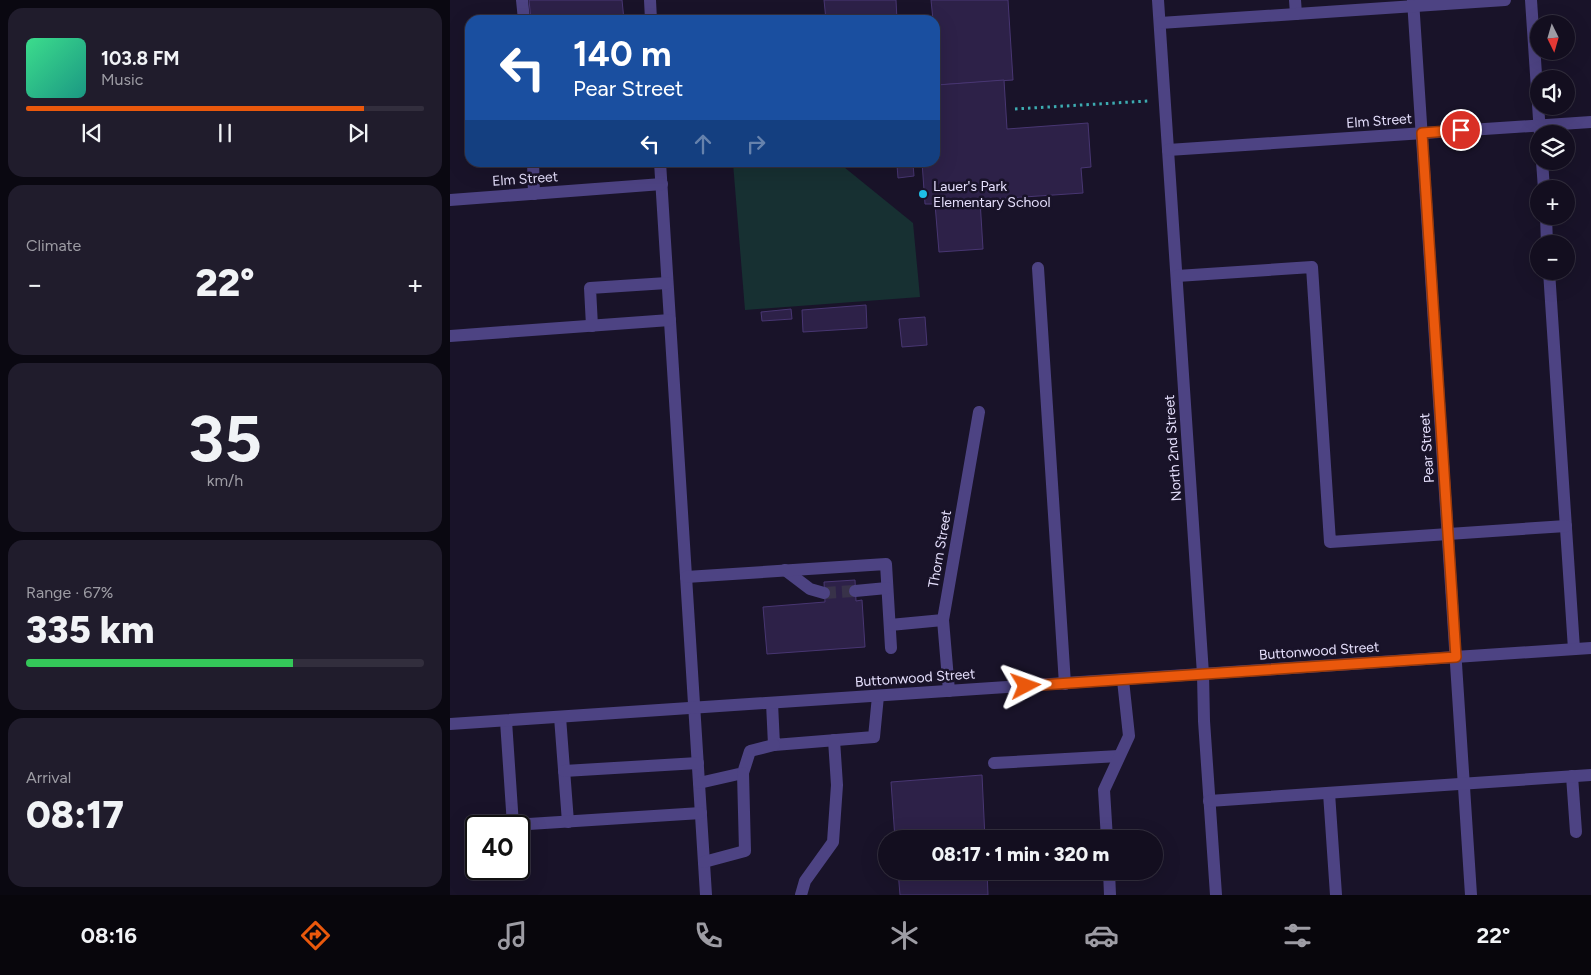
<!DOCTYPE html>
<meta charset="utf-8">
<style>
:root{--surface:#130e1f;--page:#201c2c;--text:#f1f3f6;--muted:#9d9ca4;--line:#322e3d;--accent:#ea580c}
body{margin:0;font-family:Figtree,sans-serif;background:var(--page);color:var(--text);height:100vh;display:flex;flex-direction:column;font-size:19px;white-space:nowrap}
*{box-sizing:border-box;margin:0}
p{font-size:16px;color:var(--muted)}
.icon{flex:none;width:28px;height:28px;fill:none;stroke:currentColor;stroke-width:2;stroke-linecap:round;stroke-linejoin:round}
.map{position:relative;flex:1;overflow:hidden}
.side{display:flex;flex-direction:column;gap:8px;padding:8px;background:#0a0811;width:450px}
.side>*{flex:none}
.top-card{position:absolute;left:15px;top:15px;width:475px;height:152px;border-radius:15px;box-shadow:0 5px 20px #0002,0 0 0 1px var(--line);background:#1a4fa0;color:#fff;overflow:hidden}
.needle{width:32px;rotate:175deg}
.tools{position:absolute;left:1080px;top:15px;display:grid;gap:10px}
.tools a{display:grid;place-items:center;width:45px;height:45px;border-radius:50%;background:var(--surface);box-shadow:0 5px 20px #0002,0 0 0 1px var(--line);font-size:25px}
.speed{position:absolute;left:15px;top:815px;display:flex;gap:10px;font-size:25px;font-weight:700;text-align:center}
.speed>*{display:grid;place-content:center;width:65px;height:65px;border-radius:50%;background:var(--surface);box-shadow:0 5px 20px #0002,0 0 0 1px var(--line);line-height:1}
.speed .limit{border:2px solid #111;border-radius:8px;background:#fff;color:#111}
.pin{position:absolute;display:grid;place-items:center;width:42px;height:42px;color:#fff;margin:-21px;border:2px solid #fff;border-radius:50%;box-shadow:0 1px 5px #0007}
.me{position:absolute;width:55px;margin:-28px;rotate:86deg;stroke-linejoin:round;filter:drop-shadow(0 0 4px #0008)}
.turn{display:flex;align-items:center;gap:18px;height:105px;padding:0 25px;font-size:22px}
.turn .icon{width:65px;height:65px;stroke-width:2.5}
.turn b{display:block;font-size:35px;line-height:42px}
.lanes{display:flex;align-items:center;height:48px;padding:0 25px;background:#0003;justify-content:center;gap:25px;direction:ltr}
.lanes .off{opacity:.35}
.big{font-size:38px;font-weight:800;line-height:1.1}
.side .widget{flex:1;display:flex;flex-direction:column;justify-content:center;gap:8px;min-width:0;padding:0 18px;border-radius:15px;background:var(--page)}
.side .dial{align-items:center;gap:0}
.dial b{font-size:65px;line-height:1}
.song{display:flex;align-items:center;gap:15px}
.cover{width:60px;height:60px;border-radius:8px;background:linear-gradient(135deg,hsl(150 70% 55%),hsl(170 70% 35%))}
.played{height:5px;border-radius:2px;background:linear-gradient(90deg,var(--accent) 85%,var(--line) 85%)}
.keys{display:flex;justify-content:space-around;direction:ltr}
.heat{display:flex;justify-content:space-between;align-items:center;font-size:28px;direction:ltr}
.charge{height:8px;border-radius:4px;background:linear-gradient(90deg,#34c759 67%,var(--line) 0)}
.trip{position:absolute;left:428px;top:830px;width:285px;height:50px;border-radius:25px;background:var(--surface);box-shadow:0 5px 20px #0002,0 0 0 1px var(--line);font-weight:800;line-height:50px;text-align:center}
.tabs{display:flex;height:80px;justify-content:space-around;align-items:center;background:#08060c;color:var(--muted)}
.tabs .icon{width:35px;height:35px}
.tabs .active{color:var(--accent)}
.tabs b{font-size:22px;color:var(--text)}
main{display:flex;flex:1;min-height:0}
.map>svg:first-child{display:block}
</style>
<main>
<section class="side">
<div class="widget">
<div class="song"><i class="cover"></i><div><b>103.8 FM</b><p>Music</p></div></div>
<div class="played"></div>
<div class="keys"><svg class="icon" aria-label="previous" viewBox="0 0 24 24"><path d="M18 5L8 12l10 7zM5 5v14"/></svg><svg class="icon" aria-label="pause" viewBox="0 0 24 24"><path d="M8 5v14M16 5v14"/></svg><svg class="icon" aria-label="next" viewBox="0 0 24 24"><path d="M6 5l10 7-10 7zM19 5v14"/></svg></div>
</div>
<div class="widget"><p>Climate</p>
<div class="heat"><a>−</a><b class="big">22°</b><a>+</a></div>
</div>
<div class="widget dial"><b>35</b><p>km/h</p></div>
<div class="widget"><p>Range · 67%</p><b class="big">335 km</b><div class="charge"></div></div>
<div class="widget"><p>Arrival</p><b class="big">08:17</b></div>
</section>
<div class="map">
<svg width="1141" height="895" viewBox="0 0 1141 895">
<rect width="100%" height="100%" fill="#191329"/>
<polygon fill="#173032" points="283,163 389,163 463,223 470,297 295,310"/>
<g fill="#2d2148" stroke="#483672">
<polygon points="79,0 172,0 174,20 81,20"/>
<polygon points="374,0 446,0 447,20 376,20"/>
<polygon points="481,0 558,0 563,80 487,85 485,20 483,20"/>
<polygon points="485,70 488,100 485,100"/>
<polygon points="554,80 557,129 638,123 641,167 631,168 633,193 530,200 533,249 489,252 485,204 475,204 472,162 485,162 485,100 488,100 487,85"/>
<polygon points="463,164 464,176 448,178 447,165"/>
<polygon points="416,305 417,328 353,332 352,310"/>
<polygon points="341,309 342,319 312,321 311,312"/>
<polygon points="475,317 477,345 452,347 449,319"/>
<polygon points="405,580 406,601 412,600 415,647 317,654 313,607 375,602 374,582"/>
<polygon points="532,775 535,839 445,839 441,782"/>
<polygon points="448,871 537,871 538,895 450,895"/>
</g>
<g fill="none" stroke-linecap="round" stroke-linejoin="round">
<polyline stroke="#383249" stroke-width="12" stroke-dasharray="12 6" stroke-linecap="butt" points="374,593 405,591"/>
<polyline stroke="#3dacb1" stroke-width="3" stroke-dasharray="2.5 4" stroke-linecap="butt" points="565,109 698,101"/>
<g stroke="#4d4383" stroke-width="12">
<polyline points="72,0 74,20"/>
<polyline points="200,0 201,20"/>
<polyline points="708,0 753,674 754,721 766,895"/>
<polyline points="845,0 846,14"/>
<polyline points="963,0 1021,895"/>
<polyline points="1081,0 1090,134"/>
<polyline points="710,23 1055,0"/>
<polyline points="718,150 1141,122"/>
<polyline points="1092,161 1094,189"/>
<polyline points="83,162 84,194"/>
<polyline points="210,162 256,895"/>
<polyline points="0,200 212,184"/>
<polyline points="1096,216 1097,244"/>
<polyline points="588,268 615,684"/>
<polyline points="1099,271 1124,649"/>
<polyline points="727,276 862,267 880,542 1116,526"/>
<polyline points="142,326 140,288 217,283"/>
<polyline points="0,336 220,320"/>
<polyline points="335,570 360,589 374,593"/>
<polyline points="236,577 436,564 441,648"/>
<polyline points="405,591 437,588"/>
<polyline points="440,625 493,620"/>
<polyline points="499,691 493,620 529,412"/>
<polyline points="322,703 324,745 424,737 428,696"/>
<polyline points="110,717 118,822"/>
<polyline points="56,721 63,825 251,813"/>
<polyline points="0,724 1141,648"/>
<polyline points="544,763 669,756"/>
<polyline points="114,771 248,763"/>
<polyline points="1122,776 1126,832"/>
<polyline points="249,783 293,773 300,751 324,745"/>
<polyline points="879,793 886,895"/>
<polyline points="759,801 1141,775"/>
<polyline points="657,839 654,790 679,736 673,680"/>
<polyline points="254,862 295,851 293,773"/>
<polyline points="659,871 660,895"/>
<polyline points="351,895 355,881 383,842 387,785 384,740"/>
</g>
</g>
<g fill="none" stroke-linecap="round" stroke-linejoin="round">
<defs>
<polyline id="route" points="576,686 1006,657 972,133 1011,130"/>
</defs>
<use href="#route" stroke="#983908" stroke-width="12"/>
<use href="#route" stroke="#ea580c" stroke-width="9"/>
</g>
<circle fill="#1ebfe8" stroke="#191329" stroke-width="2" cx="473" cy="194" r="5"/>
<g text-anchor="middle" dominant-baseline="central" stroke-width="5" stroke-linejoin="round" paint-order="stroke">
<g font-size="14" fill="#e5dffc" stroke="#191329">
<text transform="translate(929 121) rotate(-4)">Elm Street</text>
<text transform="translate(75 179) rotate(-4)">Elm Street</text>
<text transform="translate(723 448) rotate(-94)">North 2nd Street</text>
<text transform="translate(977 448) rotate(-94)">Pear Street</text>
<text transform="translate(490 549) rotate(-80)">Thorn Street</text>
<text transform="translate(869 651) rotate(-4)">Buttonwood Street</text>
<text transform="translate(465 678) rotate(-4)">Buttonwood Street</text>
</g>
<g font-size="14" fill="#e5dffc" stroke="#191329" text-anchor="start">
<text x="483" y="186">Lauer's Park<tspan x="483" dy="16">Elementary School</tspan></text>
</g>
</g>
</svg>
<div class="tools">
<a><svg class="needle" viewBox="-14 -14 28 28"><path d="M0-13l5 13h-10z" fill="#e53935"/><path d="M0 13l5-13h-10z" fill="#9d9ca4"/></svg></a>
<a><svg class="icon" aria-label="sound" viewBox="0 0 24 24"><path d="M4 9h4l5-4v14l-5-4H4zM17 9q2 3 0 6"/></svg></a>
<a><svg class="icon" aria-label="layers" viewBox="0 0 24 24"><path d="M12 4l9 5-9 5-9-5zM3 14l9 5 9-5"/></svg></a>
<a>+</a>
<a>−</a>
</div>
<div class="speed"><div class="limit">40</div></div>
<div class="pin" style="left:1011px;top:130px;background:#d93025"><svg class="icon" aria-label="arrive" viewBox="0 0 24 24"><path d="M6 21V4h12l-3 4 3 4H6"/></svg></div>
<svg class="me" style="left:576px;top:686px" viewBox="-20 -20 40 40"><path d="M0-17L14 15 0 8-14 15z" fill="#ea580c" stroke="#fff" stroke-width="4"/></svg>
<div class="trip">08:17 · 1 min · 320 m</div>
<div class="top-card">
<div class="turn"><svg class="icon" aria-label="left" viewBox="0 0 24 24"><path d="M17 20v-9H6M10 6l-5 5 5 5"/></svg><div><b>140 m</b>Pear Street</div></div>
<div class="lanes"><svg class="icon" aria-label="left" viewBox="0 0 24 24"><path d="M17 20v-9H6M10 6l-5 5 5 5"/></svg><svg class="icon off" aria-label="ahead" viewBox="0 0 24 24"><path d="M12 20V5M6 11l6-6 6 6"/></svg><svg class="icon off" aria-label="right" viewBox="0 0 24 24"><path d="M7 20v-9h11M14 6l5 5-5 5"/></svg></div>
</div>
</div>
</main>
<nav class="tabs">
<b>08:16</b>
<svg class="icon active" aria-label="directions" viewBox="0 0 24 24"><path d="M12 3l9 9-9 9-9-9zM9 14v-3h6M13 9l2 2-2 2"/></svg>
<svg class="icon" aria-label="music" viewBox="0 0 24 24"><path d="M9 18V5l10-2v13"/><circle cx="6" cy="18" r="3"/><circle cx="16" cy="16" r="3"/></svg>
<svg class="icon" aria-label="phone" viewBox="0 0 24 24"><path d="M5 4h4l2 5-3 2q2 4 5 5l2-3 5 2v4C11 20 4 13 5 4z"/></svg>
<svg class="icon" aria-label="climate" viewBox="0 0 24 24"><path d="M12 3v18M4 7l16 10M4 17L20 7"/></svg>
<svg class="icon" aria-label="car" viewBox="0 0 24 24"><path d="M5 17H2v-5l4-1 3-4h7l3 4 3 1v5h-3M9 17h6M6 11h13"/><circle cx="7" cy="17" r="2"/><circle cx="17" cy="17" r="2"/></svg>
<svg class="icon" aria-label="filters" viewBox="0 0 24 24"><path d="M4 7h16M4 17h16"/><circle cx="9" cy="7" r="2"/><circle cx="15" cy="17" r="2"/></svg>
<b>22°</b>
</nav>
